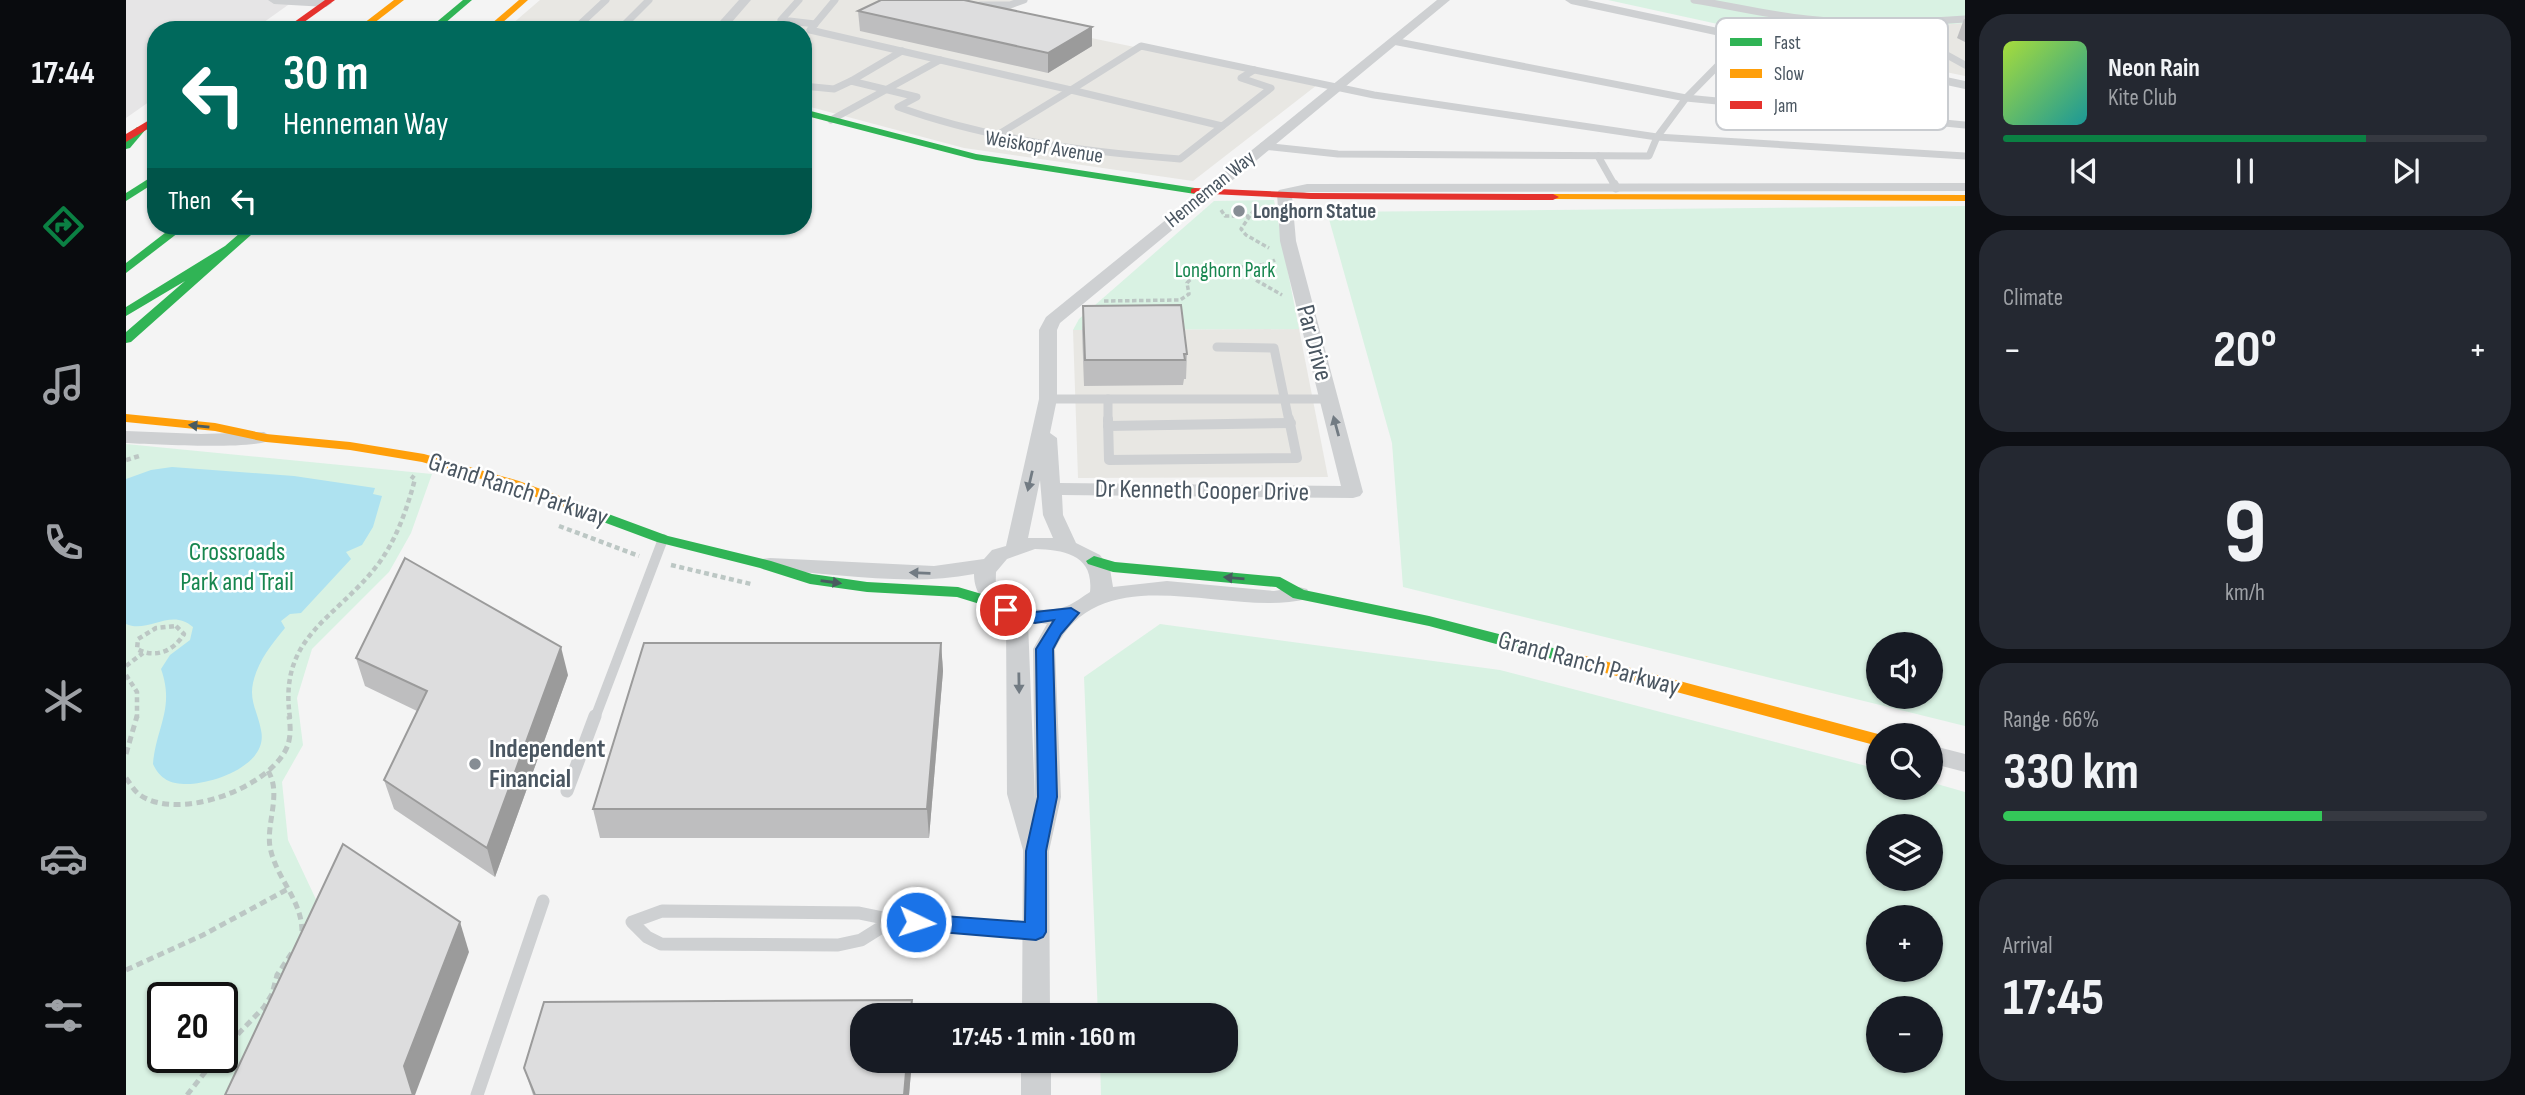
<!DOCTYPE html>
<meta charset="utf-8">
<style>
:root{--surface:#171b24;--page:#242831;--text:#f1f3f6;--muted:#9ea1a6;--line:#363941;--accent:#0b8043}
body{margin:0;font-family:"Sofia Sans Condensed",sans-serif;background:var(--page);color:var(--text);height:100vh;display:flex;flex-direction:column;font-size:26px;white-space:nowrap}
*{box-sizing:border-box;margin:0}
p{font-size:23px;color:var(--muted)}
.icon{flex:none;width:38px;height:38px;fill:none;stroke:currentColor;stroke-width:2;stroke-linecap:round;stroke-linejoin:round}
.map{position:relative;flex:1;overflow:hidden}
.drawer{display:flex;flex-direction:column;gap:14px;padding:14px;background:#0d0f14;width:560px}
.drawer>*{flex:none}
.banner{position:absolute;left:21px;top:21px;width:665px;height:214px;border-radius:28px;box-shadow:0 2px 5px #0004;background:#00695c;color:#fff;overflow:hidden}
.buttons{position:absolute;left:1740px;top:632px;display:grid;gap:14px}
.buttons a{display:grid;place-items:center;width:77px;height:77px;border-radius:50%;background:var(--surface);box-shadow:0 2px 5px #0004;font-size:35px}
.speed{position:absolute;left:21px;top:982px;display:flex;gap:14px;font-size:35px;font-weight:700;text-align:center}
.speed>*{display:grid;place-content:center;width:91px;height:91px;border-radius:50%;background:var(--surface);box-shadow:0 2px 5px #0004;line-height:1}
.speed .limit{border:4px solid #111;border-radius:10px;background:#fff;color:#111}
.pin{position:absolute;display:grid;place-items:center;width:60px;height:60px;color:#fff;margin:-30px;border:4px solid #fff;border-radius:50%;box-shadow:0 2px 7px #0007}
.me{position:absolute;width:77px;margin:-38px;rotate:94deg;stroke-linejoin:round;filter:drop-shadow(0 0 5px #0008)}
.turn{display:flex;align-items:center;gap:24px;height:147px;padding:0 21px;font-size:32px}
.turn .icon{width:91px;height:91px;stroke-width:2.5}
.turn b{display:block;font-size:49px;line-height:60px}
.then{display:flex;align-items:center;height:66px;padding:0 21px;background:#0003;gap:14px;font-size:26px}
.big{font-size:52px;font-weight:700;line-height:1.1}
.drawer .card{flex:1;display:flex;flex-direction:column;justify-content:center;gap:10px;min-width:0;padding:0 24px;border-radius:28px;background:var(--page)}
.drawer .dial{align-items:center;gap:0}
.dial b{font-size:91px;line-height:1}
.song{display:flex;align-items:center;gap:21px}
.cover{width:84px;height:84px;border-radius:10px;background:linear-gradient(135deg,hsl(80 70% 55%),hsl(180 70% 35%))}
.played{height:7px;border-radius:4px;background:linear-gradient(90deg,var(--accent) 75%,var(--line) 75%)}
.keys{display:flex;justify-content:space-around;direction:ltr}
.heat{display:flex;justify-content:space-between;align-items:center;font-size:38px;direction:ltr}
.charge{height:10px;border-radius:5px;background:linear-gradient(90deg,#34c759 66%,var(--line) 0)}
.trip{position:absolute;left:724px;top:1003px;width:388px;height:70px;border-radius:28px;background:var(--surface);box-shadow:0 2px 5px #0004;font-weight:700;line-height:70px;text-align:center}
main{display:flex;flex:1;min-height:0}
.dock{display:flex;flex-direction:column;width:126px;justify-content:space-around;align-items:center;background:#090b0e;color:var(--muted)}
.dock .icon{width:49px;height:49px}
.dock .selected{color:var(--accent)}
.dock b{font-size:32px;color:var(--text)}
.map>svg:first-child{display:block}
</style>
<main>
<nav class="dock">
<b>17:44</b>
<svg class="icon selected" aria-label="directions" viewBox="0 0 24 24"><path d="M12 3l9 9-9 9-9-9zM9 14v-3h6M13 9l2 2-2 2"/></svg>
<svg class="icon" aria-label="music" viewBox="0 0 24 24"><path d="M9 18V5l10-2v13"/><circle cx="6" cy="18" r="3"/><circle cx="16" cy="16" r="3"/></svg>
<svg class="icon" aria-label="phone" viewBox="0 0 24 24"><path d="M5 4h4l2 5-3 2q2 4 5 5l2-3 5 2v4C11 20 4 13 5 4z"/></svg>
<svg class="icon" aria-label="climate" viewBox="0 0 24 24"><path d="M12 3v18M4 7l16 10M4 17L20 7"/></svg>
<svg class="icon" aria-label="car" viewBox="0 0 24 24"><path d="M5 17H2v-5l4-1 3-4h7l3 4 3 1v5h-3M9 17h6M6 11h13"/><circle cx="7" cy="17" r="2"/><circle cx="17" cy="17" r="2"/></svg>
<svg class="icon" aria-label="filters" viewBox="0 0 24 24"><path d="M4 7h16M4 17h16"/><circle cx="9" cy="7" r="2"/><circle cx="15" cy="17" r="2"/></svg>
</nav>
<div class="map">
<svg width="1839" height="1095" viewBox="0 0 1839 1095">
<rect width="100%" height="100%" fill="#f4f4f4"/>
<g fill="#e8e7e3">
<polygon points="414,0 901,0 869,18 1191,85 1067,181 838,148 677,105 677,30 379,30"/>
<polygon points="1839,23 1839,76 1651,37"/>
<polygon points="1173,329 1202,477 952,478 947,330"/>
</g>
<polygon fill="#e6e5e6" points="0,0 169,0 127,30 30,30 30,97 0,118"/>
<g fill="#d9f2e3" fill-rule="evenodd">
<polygon points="1482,0 1839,0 1839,23 1651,37"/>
<polygon points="1148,200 1173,329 947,330 953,319 1088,201"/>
<path d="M 1839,206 L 1839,726 L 1277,587 L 1266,443 L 1201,212 ZM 1752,644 L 1804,644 L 1804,696 L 1752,696 Z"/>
<path d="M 0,444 L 306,474 L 285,533 L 263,572 L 186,649 L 171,698 L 177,745 L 156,782 L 162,840 L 195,910 L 106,1095 L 0,1095 ZM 37,998 L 96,998 L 96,1057 L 37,1057 Z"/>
<path d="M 1034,624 L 1374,670 L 1752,769 L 1752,788 L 1804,788 L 1804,782 L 1839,792 L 1839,1095 L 975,1095 L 974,1061 L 1101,1060 L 1101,1015 L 972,1015 L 958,677 ZM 1804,826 L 1804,878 L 1752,878 L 1752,826 ZM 1804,917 L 1804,970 L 1752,970 L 1752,917 ZM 1752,1008 L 1804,1008 L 1804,1060 L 1752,1060 Z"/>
</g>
<path fill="#aee2f0" d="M 46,467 L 168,476 L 249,488 L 247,494 L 256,496 L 247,527 L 236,545 L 220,552 L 225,559 L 175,613 L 164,614 L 155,621 L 159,628 C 145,645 132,661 127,683 C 123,701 132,713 135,730 C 143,765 87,784 61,784 C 44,784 34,779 27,764 C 30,727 49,708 35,669 L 44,655 L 64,640 L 67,627 C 45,607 22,634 0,624 L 0,479 L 25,470 Z"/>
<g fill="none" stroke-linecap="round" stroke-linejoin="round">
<g stroke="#bcc7c4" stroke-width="3.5" stroke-dasharray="4.5 2.5" stroke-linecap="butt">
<polyline points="1095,210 1099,216 1123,216"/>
<polyline points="1128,210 1115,229 1120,235 1143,248"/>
<polyline points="1134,269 1128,279 1156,295"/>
<path d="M 978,301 L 1054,300 L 1063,294 L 1061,283 C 1085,257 1120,275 1149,260"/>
</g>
<g stroke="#bcc7c4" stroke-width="4.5" stroke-dasharray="5 3.5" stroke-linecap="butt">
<polyline points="0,460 13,456"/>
<polyline points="433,526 513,556"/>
<polyline points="545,565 625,584"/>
<path d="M 50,626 L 58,634 C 48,651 29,659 11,649 L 12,639 L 30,628 Z"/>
<polyline points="0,666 17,653"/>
<polyline points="0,675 11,692 11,718"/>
<path d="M 164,718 C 152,635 210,620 253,563 C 271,538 281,509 289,479 L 285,476"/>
</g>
<g stroke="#bcc7c4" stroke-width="5" stroke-dasharray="7 4.5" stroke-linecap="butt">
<polyline points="0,754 11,716"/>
<path d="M 142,771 C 156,793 140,823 144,847 C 150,879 177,900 176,934"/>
<path d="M 0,778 C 4,783 8,791 14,795 C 52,821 136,790 158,753 C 165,742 165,729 163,716"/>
<polyline points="0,970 77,935 162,889"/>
<polyline points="96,1051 138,1007 146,994 151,975 167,951"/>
<polyline points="61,1095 91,1057"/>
</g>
<g stroke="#ced0d2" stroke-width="7">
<polyline points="673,0 655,20 689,24"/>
<polyline points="709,0 684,30 945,90 1015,46 1248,95 1531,137 1560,98 1839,125"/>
<path d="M 1568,0 C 1606,6 1643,15 1681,19 C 1733,25 1786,23 1839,19"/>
<polyline points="854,5 884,5 898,0"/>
<polyline points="451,27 494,29"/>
<polyline points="451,27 480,0"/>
<polyline points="1772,28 1839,65"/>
<polyline points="493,30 523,0"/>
<polyline points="1267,41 1560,98 1619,38"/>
<polyline points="1768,70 1801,46"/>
<polyline points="725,81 776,51"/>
<path d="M 677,86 L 708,89 L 725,81 L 791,97 L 772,107 C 861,139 960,152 1054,159 L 1145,88 L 1115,78 L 1128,70"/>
<polyline points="705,120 814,60"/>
<polyline points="873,134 945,90 1096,126"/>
<polyline points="1137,146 1212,154 1523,156 1531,137 1839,156"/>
<polyline points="1472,156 1489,186"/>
</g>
<g stroke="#ced0d2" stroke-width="9">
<polyline points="1488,184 1490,188"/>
<polyline points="1091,347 1148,348 1163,421"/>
<polyline points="922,399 1203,399"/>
<polyline points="982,399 982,421"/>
</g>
<g stroke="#ced0d2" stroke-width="10">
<polyline points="982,419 983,460 1171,458 1163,419"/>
<polyline points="982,426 1165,423"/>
<polyline points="469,718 537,539"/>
</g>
<g stroke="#ced0d2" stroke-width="13">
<polyline points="441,791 469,716"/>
<polygon points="536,911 733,913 767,920 735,940 712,945 535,944 521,937 506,922"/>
<polyline points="767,920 910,931"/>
<polyline points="351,1095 417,901"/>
</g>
<g fill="#ced0d2" fill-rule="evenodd">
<polygon points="142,0 202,0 206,3 200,7 148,4"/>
<polygon points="613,0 625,0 599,30 586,30"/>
<path d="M 1311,0 L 1324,0 L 934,323 L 931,330 L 931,399 L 924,433 L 931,438 L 934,483 L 1215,486 L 1154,241 L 1151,193 L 1153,190 L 1181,184 L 1839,183 L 1839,191 L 1181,192 L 1166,196 L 1170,241 L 1237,492 L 1234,496 L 1227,498 L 936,495 L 937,515 L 950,543 L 974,555 L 984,569 L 987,587 L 1041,581 L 1148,591 L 1173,587 L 1181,589 L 1184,594 L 1181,599 C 1102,619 976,554 929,649 L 935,797 L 923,851 L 924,1015 L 896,1015 L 897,850 L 881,794 L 880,617 C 862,607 848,596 848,574 C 781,587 711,573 644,570 L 636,569 L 633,564 L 636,559 L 644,558 L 808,566 L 858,559 L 866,550 L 880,546 L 913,399 L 913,330 L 920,317 ZM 914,480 L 917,515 L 927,538 L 902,538 ZM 909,549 C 939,550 968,555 964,592 C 957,596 949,603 941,606 C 920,614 882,610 871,588 C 869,584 870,577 870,572 L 881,559 ZM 902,622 L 921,624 L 907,649 L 909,801 Z"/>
<polygon points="1439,0 1461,0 1839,81 1839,89 1445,4"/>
<path d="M 0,431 L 75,434 L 138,432 L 148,438 C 137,451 23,444 0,443 Z"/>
<polygon points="1804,745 1839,754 1839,772 1804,763"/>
<rect x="895" y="1060" width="30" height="35"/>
</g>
<g fill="#30b455" fill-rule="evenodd">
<polygon points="337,0 346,0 311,30 301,30"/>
<polygon points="677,109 850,154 1069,188 1075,191 1069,194 850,160 677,115"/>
<polygon points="11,127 20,129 4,148 0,149 0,140"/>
<polygon points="30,174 30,182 0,201 0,193"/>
<polygon points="48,226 61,226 0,273 0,263"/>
<polygon points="122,226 135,226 5,342 0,343 0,332 59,281 0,316 0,307 99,246"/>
<polygon points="450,502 542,536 645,561 686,574 741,582 832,587 876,600 878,604 870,609 831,597 741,592 684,584 634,568 531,542 445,510 442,507 445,504"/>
<polygon points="968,556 989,562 1154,577 1178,590 1303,616 1458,656 1461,660 1452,666 1303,626 1167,598 1150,587 987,572 962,564 960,561"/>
</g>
<g fill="#ff9f0a" fill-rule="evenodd">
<polygon points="268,0 278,0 239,30 229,30"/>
<polygon points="393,0 402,0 368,30 358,30"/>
<polygon points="1427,194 1839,195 1839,201 1423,199 1421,197"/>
<polygon points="0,414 89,423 140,434 224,442 298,454 393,481 455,504 458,507 455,510 445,510 383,487 296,462 224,450 140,442 89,431 0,422"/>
<polygon points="1452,654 1752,734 1757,735 1752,735 1752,746 1446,664 1443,660"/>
</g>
<g fill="#e5322d" fill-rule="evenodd">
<polygon points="199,0 209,0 167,30 157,30"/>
<polygon points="30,116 30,124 0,142 0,134"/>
<polygon points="1069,188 1185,193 1427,194 1433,197 1427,200 1185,199 1065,193 1065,189"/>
</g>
</g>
<g fill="#bebebf">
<polygon points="732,11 966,46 922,73 734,31"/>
<polygon points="1838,19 1839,19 1839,42 1831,38"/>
<polygon points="957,306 1061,354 1060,379 1058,379 1057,385 958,386 956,330"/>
<polygon points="815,643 817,671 803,838 474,838 467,809"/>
<polygon points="230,658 442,675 369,877 268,809 258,780 291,711 239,686"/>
<polygon points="786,1000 787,1015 737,1015 737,1060 786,1060 783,1095 407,1095 398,1068"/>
</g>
<g fill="#9b9b9b">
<polygon points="966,27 966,46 922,73 922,53"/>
<polygon points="815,643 817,671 803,838 801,809"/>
<polygon points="435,647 442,675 369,877 361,848"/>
<polygon points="334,922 343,952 289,1095 287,1095 278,1066"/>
<polygon points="781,1060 786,1060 783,1095 778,1095"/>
</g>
<g fill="#ddddde" stroke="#9b9b9b" stroke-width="2">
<polygon points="755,0 838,0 966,27 922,53 732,11"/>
<polygon points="1055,305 1061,354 1058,354 1059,360 959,360 957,306"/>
<polygon points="279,558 435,647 361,848 258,780 301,691 230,658"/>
<polygon points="518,643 815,643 801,809 467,809"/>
<polygon points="217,844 334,922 278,1066 287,1095 99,1095"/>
<polygon points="786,1000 784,1015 737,1015 737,1060 781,1060 778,1095 409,1095 398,1068 418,1002"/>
</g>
<defs><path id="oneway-solid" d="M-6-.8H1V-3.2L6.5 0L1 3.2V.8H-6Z" transform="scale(1.75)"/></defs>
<g fill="#495b60">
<use href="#oneway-solid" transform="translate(73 426) rotate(-174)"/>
<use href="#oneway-solid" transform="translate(1108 578) rotate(-175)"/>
<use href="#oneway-solid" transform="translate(705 582) rotate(8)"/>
</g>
<g fill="#727b83">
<use href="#oneway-solid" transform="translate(1210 426) rotate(-105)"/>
<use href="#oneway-solid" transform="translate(904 481) rotate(103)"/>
<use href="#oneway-solid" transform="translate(794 573) rotate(-178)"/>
<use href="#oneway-solid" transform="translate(893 683) rotate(89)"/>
</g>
<polygon fill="#1a73e8" stroke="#114b97" stroke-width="2" points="880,605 909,612 945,608 953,613 935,634 927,649 931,797 920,851 920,932 917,937 910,940 790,930 783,928 780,922 783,916 790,914 899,922 900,851 912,797 910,649 928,620 909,623 874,614 871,610"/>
<g fill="#868d94" stroke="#fff" stroke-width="2.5">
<circle cx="1113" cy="211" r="7"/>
<circle cx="349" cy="764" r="7"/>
</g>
<g text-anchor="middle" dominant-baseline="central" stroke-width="5" stroke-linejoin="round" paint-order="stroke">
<g font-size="21" fill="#4a5661" stroke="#fff">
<text transform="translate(918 147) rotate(9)">Weiskopf Avenue</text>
<text transform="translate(1084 189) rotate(-39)">Henneman Way</text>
</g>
<g font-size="21" font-weight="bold" fill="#4a5661" stroke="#fff" text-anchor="start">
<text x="1127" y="211">Longhorn Statue</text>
</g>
<g font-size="21" fill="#17864f" stroke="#fff">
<text x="1099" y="270">Longhorn Park</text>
</g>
<g font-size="26" fill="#4a5661" stroke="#fff">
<text transform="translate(1188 343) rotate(75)">Par Drive</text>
<text transform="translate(392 490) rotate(18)">Grand Ranch Parkway</text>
<text transform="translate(1076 491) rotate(1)">Dr Kenneth Cooper Drive</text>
<text transform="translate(1463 664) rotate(15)">Grand Ranch Parkway</text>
</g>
<g font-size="26" fill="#17864f" stroke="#fff">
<text x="111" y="552">Crossroads<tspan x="111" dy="30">Park and Trail</tspan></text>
</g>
<g font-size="26" font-weight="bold" fill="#4a5661" stroke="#fff" text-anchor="start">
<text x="363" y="749">Independent<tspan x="363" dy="30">Financial</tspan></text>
</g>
</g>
<rect x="1590" y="18" width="232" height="112" rx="10" fill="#fff" stroke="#c9ccd0" stroke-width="2"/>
<rect x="1604" y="38" width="32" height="8" fill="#30b455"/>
<rect x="1604" y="69" width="32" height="9" fill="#ff9f0a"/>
<rect x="1604" y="101" width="32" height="8" fill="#e5322d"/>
<g font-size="19" fill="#4a5661">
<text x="1648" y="49">Fast</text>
<text x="1648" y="80">Slow</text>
<text x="1648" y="112">Jam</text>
</g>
</svg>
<div class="buttons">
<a><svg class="icon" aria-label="sound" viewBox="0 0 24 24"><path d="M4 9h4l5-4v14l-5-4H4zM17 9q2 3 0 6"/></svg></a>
<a><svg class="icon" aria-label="search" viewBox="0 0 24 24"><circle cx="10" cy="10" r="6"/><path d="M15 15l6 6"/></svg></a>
<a><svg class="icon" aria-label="layers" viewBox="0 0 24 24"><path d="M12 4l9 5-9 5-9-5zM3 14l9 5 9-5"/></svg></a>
<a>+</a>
<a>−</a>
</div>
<div class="speed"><div class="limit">20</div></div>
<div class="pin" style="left:880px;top:610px;background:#d93025"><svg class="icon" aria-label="arrive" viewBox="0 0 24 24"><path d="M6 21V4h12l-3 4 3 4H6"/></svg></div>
<svg class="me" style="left:790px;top:922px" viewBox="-20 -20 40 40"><circle r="17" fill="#1a73e8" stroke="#fff" stroke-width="3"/><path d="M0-11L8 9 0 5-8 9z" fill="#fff"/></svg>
<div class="trip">17:45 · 1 min · 160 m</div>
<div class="banner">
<div class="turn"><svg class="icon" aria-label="left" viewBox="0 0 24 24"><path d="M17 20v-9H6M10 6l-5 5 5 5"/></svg><div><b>30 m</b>Henneman Way</div></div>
<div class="then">Then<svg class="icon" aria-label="left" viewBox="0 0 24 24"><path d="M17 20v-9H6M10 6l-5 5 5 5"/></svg></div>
</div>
</div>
<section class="drawer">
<div class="card">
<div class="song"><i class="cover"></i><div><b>Neon Rain</b><p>Kite Club</p></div></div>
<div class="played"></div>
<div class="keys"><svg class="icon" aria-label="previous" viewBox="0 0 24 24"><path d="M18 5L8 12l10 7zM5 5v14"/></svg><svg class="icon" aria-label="pause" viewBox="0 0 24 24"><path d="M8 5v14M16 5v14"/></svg><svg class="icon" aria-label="next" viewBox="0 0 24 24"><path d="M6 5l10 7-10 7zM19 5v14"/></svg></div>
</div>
<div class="card"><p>Climate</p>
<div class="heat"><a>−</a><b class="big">20°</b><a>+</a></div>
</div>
<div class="card dial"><b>9</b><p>km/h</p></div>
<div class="card"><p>Range · 66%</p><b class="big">330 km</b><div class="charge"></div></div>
<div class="card"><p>Arrival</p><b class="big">17:45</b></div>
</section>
</main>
